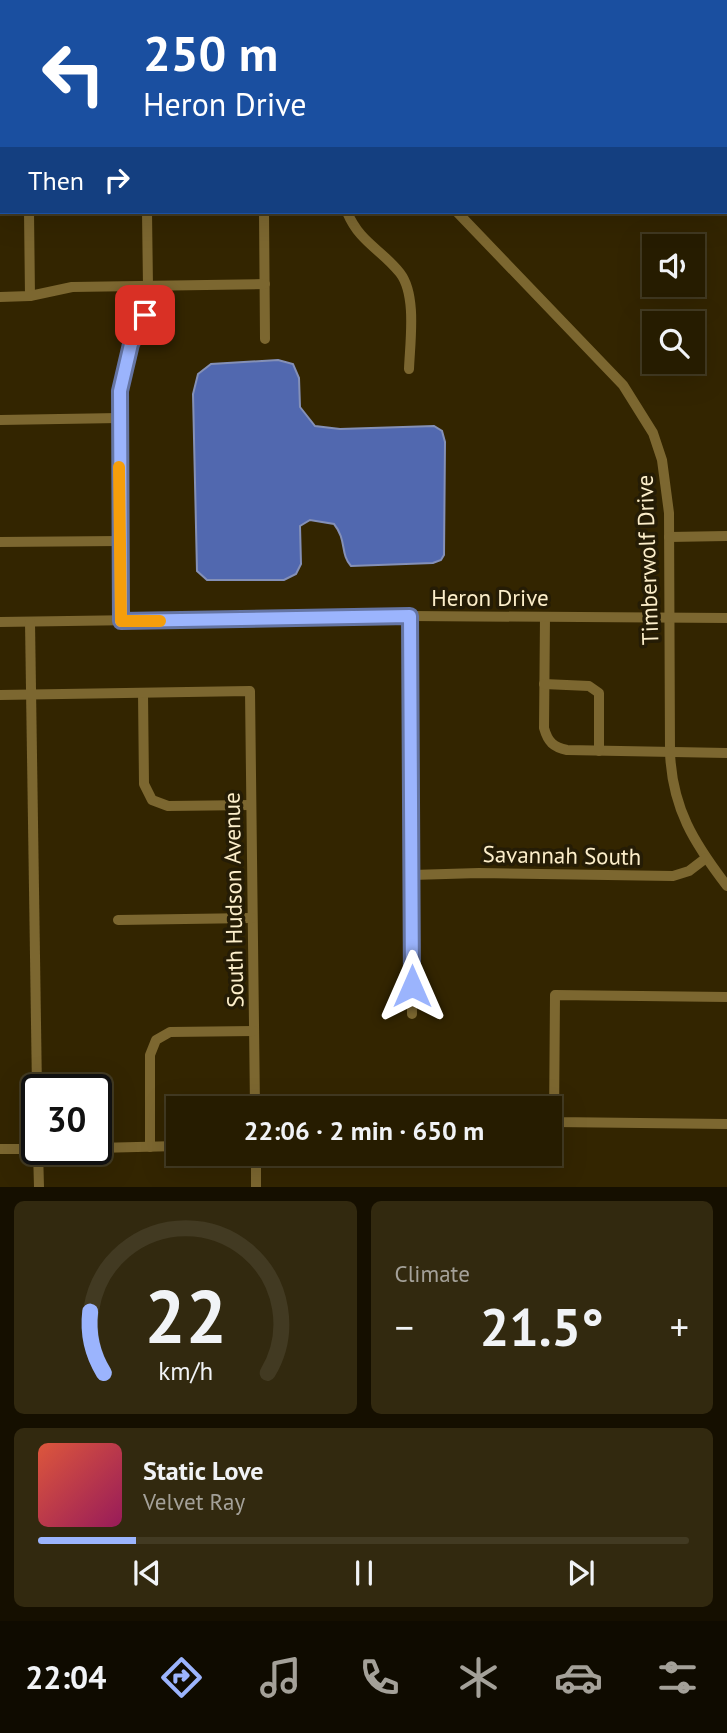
<!DOCTYPE html>
<meta charset="utf-8">
<style>
:root{--surface:#261c00;--page:#32290f;--text:#f1f3f6;--muted:#a4a199;--line:#423a22;--accent:#9bb4fd}
body{margin:0;font-family:"PT Sans",sans-serif;background:var(--page);color:var(--text);height:100vh;display:flex;flex-direction:column;font-size:26px;white-space:nowrap}
*{box-sizing:border-box;margin:0}
p{font-size:23px;color:var(--muted)}
.icon{flex:none;width:38px;height:38px;fill:none;stroke:currentColor;stroke-width:2;stroke-linecap:round;stroke-linejoin:round}
.map{position:relative;height:1187px;overflow:hidden}
.sheet{display:flex;flex-direction:column;gap:14px;padding:14px;background:#150f00;flex:1}
.sheet>*{flex:none}
.hud{position:absolute;left:0px;top:0px;width:728px;height:214px;box-shadow:0 7px 28px #0002,0 0 0 2px var(--line);background:#1a4fa0;color:#fff;overflow:hidden}
.tools{position:absolute;left:642px;top:234px;display:grid;gap:14px}
.tools a{display:grid;place-items:center;width:63px;height:63px;border-radius:0px;background:var(--surface);box-shadow:0 7px 28px #0002,0 0 0 2px var(--line);font-size:35px}
.speed{position:absolute;left:21px;top:1074px;display:flex;gap:14px;font-size:35px;font-weight:700;text-align:center}
.speed>*{display:grid;place-content:center;width:91px;height:91px;border-radius:50%;background:var(--surface);box-shadow:0 7px 28px #0002,0 0 0 2px var(--line);line-height:1}
.speed .limit{border:4px solid #111;border-radius:10px;background:#fff;color:#111}
.pin{position:absolute;display:grid;place-items:center;width:60px;height:60px;color:#fff;margin:-30px;border-radius:14px;box-shadow:0 4px 10px #0006}
.me{position:absolute;width:77px;margin:-38px;rotate:0deg;stroke-linejoin:round;filter:drop-shadow(0 0 5px #0008)}
.turn{display:flex;align-items:center;gap:24px;height:147px;padding:0 28px;font-size:32px}
.turn .icon{width:91px;height:91px;stroke-width:2.5}
.turn b{display:block;font-size:49px;line-height:60px}
.then{display:flex;align-items:center;height:66px;padding:0 28px;background:#0003;gap:14px;font-size:26px}
.big{font-size:52px;font-weight:700;line-height:1.1}
.sheet .widget{flex:1;display:flex;flex-direction:column;justify-content:center;gap:10px;min-width:0;padding:0 24px;border-radius:10px;background:var(--page)}
.sheet .dial{align-items:center;gap:0}
.dial svg{height:182px;overflow:visible;fill:none;stroke:var(--line);stroke-width:7;stroke-linecap:round;text-anchor:middle}
.dial text{fill:var(--text);stroke:none}
.song{display:flex;align-items:center;gap:21px}
.cover{width:84px;height:84px;border-radius:10px;background:linear-gradient(135deg,hsl(10 70% 55%),hsl(330 70% 35%))}
.played{height:7px;border-radius:4px;background:linear-gradient(90deg,var(--accent) 15%,var(--line) 15%)}
.keys{display:flex;justify-content:space-around;direction:ltr}
.heat{display:flex;justify-content:space-between;align-items:center;font-size:38px;direction:ltr}
.sheet .tiles{flex:1;display:grid;gap:14px;grid-template-columns:1fr 1fr}
.widget:last-child{grid-column:span 2}
.trip{position:absolute;left:166px;top:1096px;width:396px;height:70px;border-radius:0px;background:var(--surface);box-shadow:0 7px 28px #0002,0 0 0 2px var(--line);font-weight:700;line-height:70px;text-align:center}
.tabs{display:flex;height:112px;justify-content:space-around;align-items:center;background:#0f0b00;color:var(--muted)}
.tabs .icon{width:49px;height:49px}
.tabs .on{color:var(--accent)}
.tabs b{font-size:32px;color:var(--text)}
.map>svg:first-child{display:block}
</style>
<div class="map">
<svg width="727" height="1187" viewBox="0 0 727 1187">
<rect width="100%" height="100%" fill="#332500"/>
<path fill="#5168af" stroke="#8490b7" stroke-width="2" d="M 278,360 L 293,364 L 299,378 L 300,407 L 315,426 L 340,429 L 434,426 L 442,431 L 445,442 L 444,555 L 441,560 L 433,563 L 351,566 C 340,554 347,540 334,524 L 310,520 L 300,526 L 301,564 L 296,574 L 284,580 L 207,580 L 197,571 L 193,394 L 198,374 L 211,364 Z"/>
<g fill="none" stroke-linecap="round" stroke-linejoin="round">
<g stroke="#7c6730" stroke-width="10">
<polyline points="252,0 254,2"/>
<polyline points="0,83 2,83"/>
<polyline points="29,212 30,296"/>
<polyline points="264,212 265,339"/>
<path d="M 347,212 C 360,243 381,249 400,273 C 417,295 410,342 409,369"/>
<path d="M 457,212 L 623,385 L 653,433 L 662,460 L 669,513 L 670,752 C 672,808 694,843 727,886"/>
<polyline points="0,297 30,296 72,287 265,284"/>
<polyline points="0,420 119,418"/>
<polyline points="669,537 727,536"/>
<polyline points="0,542 120,541"/>
<polyline points="410,616 412,1014"/>
<path d="M 545,617 L 544,728 C 548,742 553,747 567,750 L 727,753"/>
<polyline points="121,621 119,391 131,344 145,315 148,287 147,212"/>
<polyline points="0,622 410,616 727,618"/>
<polyline points="30,622 37,1090"/>
<polyline points="544,684 589,686 599,693 599,751"/>
<polyline points="143,693 144,784 152,800 168,806 251,805"/>
<polyline points="0,695 250,691 255,1108"/>
<polyline points="412,875 479,873 673,876 689,871 706,858"/>
<polyline points="118,920 252,918"/>
<polyline points="727,997 555,995 554,1122 727,1124"/>
<polyline points="150,1147 150,1055 156,1040 170,1032 254,1031"/>
<polyline points="96,1148 178,1146"/>
<polyline points="0,1149 37,1149"/>
<polyline points="38,1150 39,1187"/>
<polyline points="256,1153 256,1187"/>
</g>
</g>
<g fill="none" stroke-linecap="round" stroke-linejoin="round">
<defs>
<polyline id="route" points="145,315 131,344 120,391 121,621 410,616 412,986"/>
</defs>
<use href="#route" stroke="#6575a4" stroke-width="18"/>
<use href="#route" stroke="#9bb4fd" stroke-width="12"/>
<polyline stroke="#f59e0b" stroke-width="12" points="119,467 121,621 160,621"/>
</g>
<g text-anchor="middle" dominant-baseline="central" stroke-width="7" stroke-linejoin="round" paint-order="stroke">
<g font-size="23" fill="#fceeca" stroke="#251c05">
<text transform="translate(647 560) rotate(-92)">Timberwolf Drive</text>
<text x="490" y="597">Heron Drive</text>
<text transform="translate(562 855) rotate(1)">Savannah South</text>
<text transform="translate(233 900) rotate(-91)">South Hudson Avenue</text>
</g>
</g>
</svg>
<div class="tools">
<a><svg class="icon" aria-label="sound" viewBox="0 0 24 24"><path d="M4 9h4l5-4v14l-5-4H4zM17 9q2 3 0 6"/></svg></a>
<a><svg class="icon" aria-label="search" viewBox="0 0 24 24"><circle cx="10" cy="10" r="6"/><path d="M15 15l6 6"/></svg></a>
</div>
<div class="speed"><div class="limit">30</div></div>
<div class="pin" style="left:145px;top:315px;background:#d93025"><svg class="icon" aria-label="arrive" viewBox="0 0 24 24"><path d="M6 21V4h12l-3 4 3 4H6"/></svg></div>
<svg class="me" style="left:412px;top:986px" viewBox="-20 -20 40 40"><path d="M0-17L14 15 0 8-14 15z" fill="#9bb4fd" stroke="#fff" stroke-width="4"/></svg>
<div class="trip">22:06 · 2 min · 650 m</div>
<div class="hud">
<div class="turn"><svg class="icon" aria-label="left" viewBox="0 0 24 24"><path d="M17 20v-9H6M10 6l-5 5 5 5"/></svg><div><b>250 m</b>Heron Drive</div></div>
<div class="then">Then<svg class="icon" aria-label="right" viewBox="0 0 24 24"><path d="M7 20v-9h11M14 6l5 5-5 5"/></svg></div>
</div>
</div>
<section class="sheet">
<div class="tiles">
<div class="widget dial"><svg viewBox="0 0 100 80">
<path d="M14 69A42 42 0 1 1 86 69"/>
<path d="M14 69A42 42 0 0 1 8 42" stroke="#9bb4fd"/>
<text x="50" y="56" font-size="32" font-weight="700">22</text>
<text x="50" y="72" font-size="11">km/h</text>
</svg></div>
<div class="widget"><p>Climate</p>
<div class="heat"><a>−</a><b class="big">21.5°</b><a>+</a></div>
</div>
<div class="widget">
<div class="song"><i class="cover"></i><div><b>Static Love</b><p>Velvet Ray</p></div></div>
<div class="played"></div>
<div class="keys"><svg class="icon" aria-label="previous" viewBox="0 0 24 24"><path d="M18 5L8 12l10 7zM5 5v14"/></svg><svg class="icon" aria-label="pause" viewBox="0 0 24 24"><path d="M8 5v14M16 5v14"/></svg><svg class="icon" aria-label="next" viewBox="0 0 24 24"><path d="M6 5l10 7-10 7zM19 5v14"/></svg></div>
</div>
</div>
</section>
<nav class="tabs">
<b>22:04</b>
<svg class="icon on" aria-label="directions" viewBox="0 0 24 24"><path d="M12 3l9 9-9 9-9-9zM9 14v-3h6M13 9l2 2-2 2"/></svg>
<svg class="icon" aria-label="music" viewBox="0 0 24 24"><path d="M9 18V5l10-2v13"/><circle cx="6" cy="18" r="3"/><circle cx="16" cy="16" r="3"/></svg>
<svg class="icon" aria-label="phone" viewBox="0 0 24 24"><path d="M5 4h4l2 5-3 2q2 4 5 5l2-3 5 2v4C11 20 4 13 5 4z"/></svg>
<svg class="icon" aria-label="climate" viewBox="0 0 24 24"><path d="M12 3v18M4 7l16 10M4 17L20 7"/></svg>
<svg class="icon" aria-label="car" viewBox="0 0 24 24"><path d="M5 17H2v-5l4-1 3-4h7l3 4 3 1v5h-3M9 17h6M6 11h13"/><circle cx="7" cy="17" r="2"/><circle cx="17" cy="17" r="2"/></svg>
<svg class="icon" aria-label="filters" viewBox="0 0 24 24"><path d="M4 7h16M4 17h16"/><circle cx="9" cy="7" r="2"/><circle cx="15" cy="17" r="2"/></svg>
</nav>
